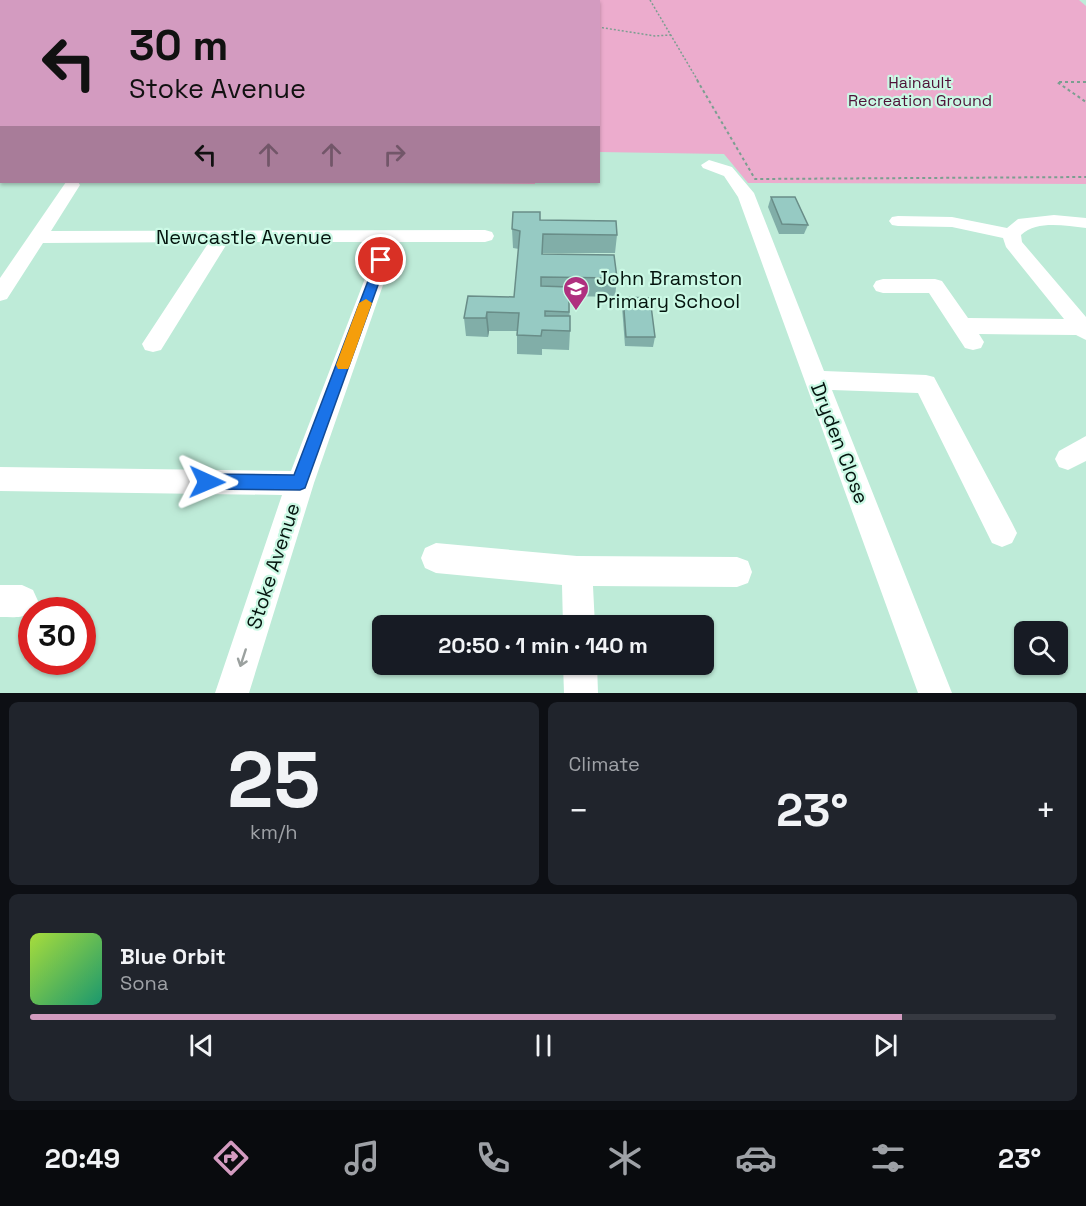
<!DOCTYPE html>
<meta charset="utf-8">
<style>
:root{--surface:#171b24;--page:#20242c;--text:#f1f3f6;--muted:#9ea1a6;--line:#363941;--accent:#d39bc0}
body{margin:0;font-family:"Space Grotesk",sans-serif;background:var(--page);color:var(--text);height:100vh;display:flex;flex-direction:column;font-size:22px;white-space:nowrap}
*{box-sizing:border-box;margin:0}
p{font-size:20px;color:var(--muted)}
.icon{flex:none;width:33px;height:33px;fill:none;stroke:currentColor;stroke-width:2;stroke-linecap:round;stroke-linejoin:round}
.map{position:relative;height:693px;overflow:hidden}
.side{display:flex;flex-direction:column;gap:9px;padding:9px;background:#0d0f14;flex:1}
.side>*{flex:none}
.hud{position:absolute;left:0px;top:0px;width:600px;height:183px;box-shadow:0 2px 4px #0004;background:#d39bc0;color:#111;overflow:hidden}
.controls{position:absolute;left:1014px;top:621px;display:grid;gap:12px}
.controls a{display:grid;place-items:center;width:54px;height:54px;border-radius:9px;background:var(--surface);box-shadow:0 2px 4px #0004;font-size:30px}
.speed{position:absolute;left:18px;top:597px;display:flex;gap:12px;font-size:30px;font-weight:700;text-align:center}
.speed>*{display:grid;place-content:center;width:78px;height:78px;border-radius:50%;background:var(--surface);box-shadow:0 2px 4px #0004;line-height:1}
.speed .limit{border:9px solid #d22;background:#fff;color:#111}
.pin{position:absolute;display:grid;place-items:center;width:51px;height:51px;color:#fff;margin:-26px;border:3px solid #fff;border-radius:50%;box-shadow:0 2px 6px #0007}
.me{position:absolute;width:66px;margin:-33px;rotate:91deg;stroke-linejoin:round;filter:drop-shadow(0 0 4px #0008)}
.turn{display:flex;align-items:center;gap:21px;height:126px;padding:0 30px;font-size:27px}
.turn .icon{width:78px;height:78px;stroke-width:2.5}
.turn b{display:block;font-size:42px;line-height:51px}
.lanes{display:flex;align-items:center;height:57px;padding:0 30px;background:#0003;justify-content:center;gap:30px;direction:ltr}
.lanes .off{opacity:.35}
.big{font-size:45px;font-weight:800;line-height:1.1}
.side .widget{flex:1;display:flex;flex-direction:column;justify-content:center;gap:9px;min-width:0;padding:0 21px;border-radius:9px;background:var(--page)}
.side .dial{align-items:center;gap:0}
.dial b{font-size:78px;line-height:1}
.song{display:flex;align-items:center;gap:18px}
.cover{width:72px;height:72px;border-radius:9px;background:linear-gradient(135deg,hsl(80 70% 55%),hsl(160 70% 35%))}
.played{height:6px;border-radius:3px;background:linear-gradient(90deg,var(--accent) 85%,var(--line) 85%)}
.keys{display:flex;justify-content:space-around;direction:ltr}
.heat{display:flex;justify-content:space-between;align-items:center;font-size:33px;direction:ltr}
.side .tiles{flex:1;display:grid;gap:9px;grid-template-columns:1fr 1fr}
.widget:last-child{grid-column:span 2}
.trip{position:absolute;left:372px;top:615px;width:342px;height:60px;border-radius:9px;background:var(--surface);box-shadow:0 2px 4px #0004;font-weight:800;line-height:60px;text-align:center}
.tabs{display:flex;height:96px;justify-content:space-around;align-items:center;background:#090b0e;color:var(--muted)}
.tabs .icon{width:42px;height:42px}
.tabs .current{color:var(--accent)}
.tabs b{font-size:27px;color:var(--text)}
.map>svg:first-child{display:block}
</style>
<div class="map">
<svg width="1086" height="693" viewBox="0 0 1086 693">
<rect width="100%" height="100%" fill="#beebd8"/>
<g fill="#ecaccd">
<polygon points="30,0 1079,0 1086,6 1086,184 748,183 724,154 599,152 598,2 28,1"/>
<polygon points="236,182 535,182 535,184"/>
</g>
<g fill="none" stroke-linecap="round" stroke-linejoin="round">
<g stroke="#7b9e90" stroke-width="1.5" stroke-dasharray="2 2" stroke-linecap="butt">
<polyline points="474,0 480,2"/>
<polyline points="650,0 698,81"/>
<polyline points="327,2 333,0"/>
<polyline points="598,27 655,36 671,35"/>
</g>
<g stroke="#7b9e90" stroke-width="2" stroke-dasharray="3 3" stroke-linecap="butt">
<polyline points="697,80 755,179 1086,177"/>
<polyline points="1086,82 1057,82 1086,102"/>
</g>
<g fill="#fff" fill-rule="evenodd">
<polygon points="9,0 20,0 8,2"/>
<polygon points="709,160 732,167 754,193 824,371 926,375 934,377 1012,523 1017,533 1012,543 1002,547 992,543 918,393 832,390 952,693 918,693 738,197 724,176 703,168 701,165"/>
<polygon points="66,182 78,182 80,185 51,231 485,230 492,232 494,236 492,240 485,242 398,242 314,483 249,693 215,693 282,495 0,491 0,467 291,471 379,242 228,242 161,350 153,352 145,350 142,344 209,242 43,243 7,299 0,301 0,278"/>
<path d="M 1054,215 L 1086,218 L 1086,228 C 1064,226 1038,220 1021,235 L 1022,242 L 1086,317 L 1086,340 L 1076,335 L 979,334 L 984,342 L 981,348 L 973,350 L 965,348 L 929,293 L 883,293 L 876,291 L 873,286 L 876,281 L 883,279 L 935,279 L 942,281 L 968,318 L 1064,319 L 1006,247 L 1003,238 L 952,227 L 898,226 L 892,225 L 889,221 L 892,217 L 898,216 L 952,217 L 1007,228 L 1018,219 Z"/>
<polygon points="1086,436 1086,461 1068,470 1059,467 1055,459 1059,451"/>
<polygon points="436,543 577,556 737,557 748,561 752,572 748,583 737,587 593,586 595,626 563,626 562,585 436,573 425,568 421,558 425,548"/>
<path d="M 0,585 L 22,585 L 33,590 L 38,601 C 30,620 19,617 0,617 Z"/>
<polygon points="563,664 597,664 598,693 564,693"/>
</g>
</g>
<g fill="#81aea8">
<polygon points="771,197 808,225 804,234 779,234 768,207"/>
<polygon points="540,220 617,235 615,253 543,253 543,254 617,278 615,297 569,296 570,331 569,350 542,349 542,355 517,354 517,331 489,331 488,337 466,336 464,318 514,297 519,249 513,248 512,229"/>
<polygon points="623,297 655,337 653,347 625,346 622,307"/>
</g>
<polygon fill="#698d88" points="487,312 489,331 488,337 486,318"/>
<g fill="#96cac3" stroke="#698d88" stroke-width="1.5">
<polygon points="771,197 795,197 808,225 782,224"/>
<polygon points="513,212 540,212 540,220 616,221 617,235 543,234 542,254 614,255 617,278 541,277 541,286 569,287 569,312 545,311 545,316 570,316 570,331 542,330 541,336 517,335 519,313 487,312 486,318 464,318 468,296 514,297 520,231 512,229"/>
<polygon points="623,297 650,298 655,337 626,337"/>
</g>
<defs><path id="oneway-shaft" d="M-6 0H5M1.5-3L5.5 0L1.5 3" fill="none" stroke-width="1.6" stroke-linecap="round" stroke-linejoin="round" transform="scale(1.5)"/></defs>
<use stroke="#9ba19f" href="#oneway-shaft" transform="translate(243 658) rotate(108)"/>
<polygon fill="#1a73e8" stroke="#114b97" stroke-width="1.5" points="381,256 387,260 305,488 300,490 207,489 202,487 199,482 202,476 207,474 294,475 376,260"/>
<polygon fill="#f59e0b" points="366,299 372,303 350,365 348,369 338,369 336,365 359,303"/>
<defs>
<symbol id="school-pin" viewBox="-11 -11 22 30"><path d="M0 17L-7.5 6A9.5 9.5 0 1 1 7.5 6Z" fill="#af307f" stroke="#cbf9e5"/><path d="M0-5L7-2L0 1L-7-2ZM-4 1L0 2.5L4 1V4Q0 6-4 4Z" fill="#fff"/></symbol>
</defs>
<g fill-rule="evenodd">
<use href="#school-pin" x="561" y="274" width="30" height="40"/>
</g>
<g text-anchor="middle" dominant-baseline="central" stroke-width="4.5" stroke-linejoin="round" paint-order="stroke">
<g font-size="16" fill="#4f1238" stroke="#cbf9e5">
<text x="920" y="82">Hainault<tspan x="920" dy="18">Recreation Ground</tspan></text>
</g>
<g font-size="20" fill="#04140e" stroke="#cbf9e5">
<text x="244" y="237">Newcastle Avenue</text>
<text transform="translate(840 443) rotate(69)">Dryden Close</text>
<text transform="translate(273 566) rotate(-72)">Stoke Avenue</text>
</g>
<g font-size="20" fill="#04140e" stroke="#cbf9e5" text-anchor="start">
<text x="596" y="278">John Bramston<tspan x="596" dy="23">Primary School</tspan></text>
</g>
</g>
</svg>
<div class="controls">
<a><svg class="icon" aria-label="search" viewBox="0 0 24 24"><circle cx="10" cy="10" r="6"/><path d="M15 15l6 6"/></svg></a>
</div>
<div class="speed"><div class="limit">30</div></div>
<div class="pin" style="left:381px;top:260px;background:#d93025"><svg class="icon" aria-label="arrive" viewBox="0 0 24 24"><path d="M6 21V4h12l-3 4 3 4H6"/></svg></div>
<svg class="me" style="left:207px;top:482px" viewBox="-20 -20 40 40"><path d="M0-17L14 15 0 8-14 15z" fill="#1a73e8" stroke="#fff" stroke-width="4"/></svg>
<div class="trip">20:50 · 1 min · 140 m</div>
<div class="hud">
<div class="turn"><svg class="icon" aria-label="left" viewBox="0 0 24 24"><path d="M17 20v-9H6M10 6l-5 5 5 5"/></svg><div><b>30 m</b>Stoke Avenue</div></div>
<div class="lanes"><svg class="icon" aria-label="left" viewBox="0 0 24 24"><path d="M17 20v-9H6M10 6l-5 5 5 5"/></svg><svg class="icon off" aria-label="ahead" viewBox="0 0 24 24"><path d="M12 20V5M6 11l6-6 6 6"/></svg><svg class="icon off" aria-label="ahead" viewBox="0 0 24 24"><path d="M12 20V5M6 11l6-6 6 6"/></svg><svg class="icon off" aria-label="right" viewBox="0 0 24 24"><path d="M7 20v-9h11M14 6l5 5-5 5"/></svg></div>
</div>
</div>
<section class="side">
<div class="tiles">
<div class="widget dial"><b>25</b><p>km/h</p></div>
<div class="widget"><p>Climate</p>
<div class="heat"><a>−</a><b class="big">23°</b><a>+</a></div>
</div>
<div class="widget">
<div class="song"><i class="cover"></i><div><b>Blue Orbit</b><p>Sona</p></div></div>
<div class="played"></div>
<div class="keys"><svg class="icon" aria-label="previous" viewBox="0 0 24 24"><path d="M18 5L8 12l10 7zM5 5v14"/></svg><svg class="icon" aria-label="pause" viewBox="0 0 24 24"><path d="M8 5v14M16 5v14"/></svg><svg class="icon" aria-label="next" viewBox="0 0 24 24"><path d="M6 5l10 7-10 7zM19 5v14"/></svg></div>
</div>
</div>
</section>
<nav class="tabs">
<b>20:49</b>
<svg class="icon current" aria-label="directions" viewBox="0 0 24 24"><path d="M12 3l9 9-9 9-9-9zM9 14v-3h6M13 9l2 2-2 2"/></svg>
<svg class="icon" aria-label="music" viewBox="0 0 24 24"><path d="M9 18V5l10-2v13"/><circle cx="6" cy="18" r="3"/><circle cx="16" cy="16" r="3"/></svg>
<svg class="icon" aria-label="phone" viewBox="0 0 24 24"><path d="M5 4h4l2 5-3 2q2 4 5 5l2-3 5 2v4C11 20 4 13 5 4z"/></svg>
<svg class="icon" aria-label="climate" viewBox="0 0 24 24"><path d="M12 3v18M4 7l16 10M4 17L20 7"/></svg>
<svg class="icon" aria-label="car" viewBox="0 0 24 24"><path d="M5 17H2v-5l4-1 3-4h7l3 4 3 1v5h-3M9 17h6M6 11h13"/><circle cx="7" cy="17" r="2"/><circle cx="17" cy="17" r="2"/></svg>
<svg class="icon" aria-label="filters" viewBox="0 0 24 24"><path d="M4 7h16M4 17h16"/><circle cx="9" cy="7" r="2"/><circle cx="15" cy="17" r="2"/></svg>
<b>23°</b>
</nav>
